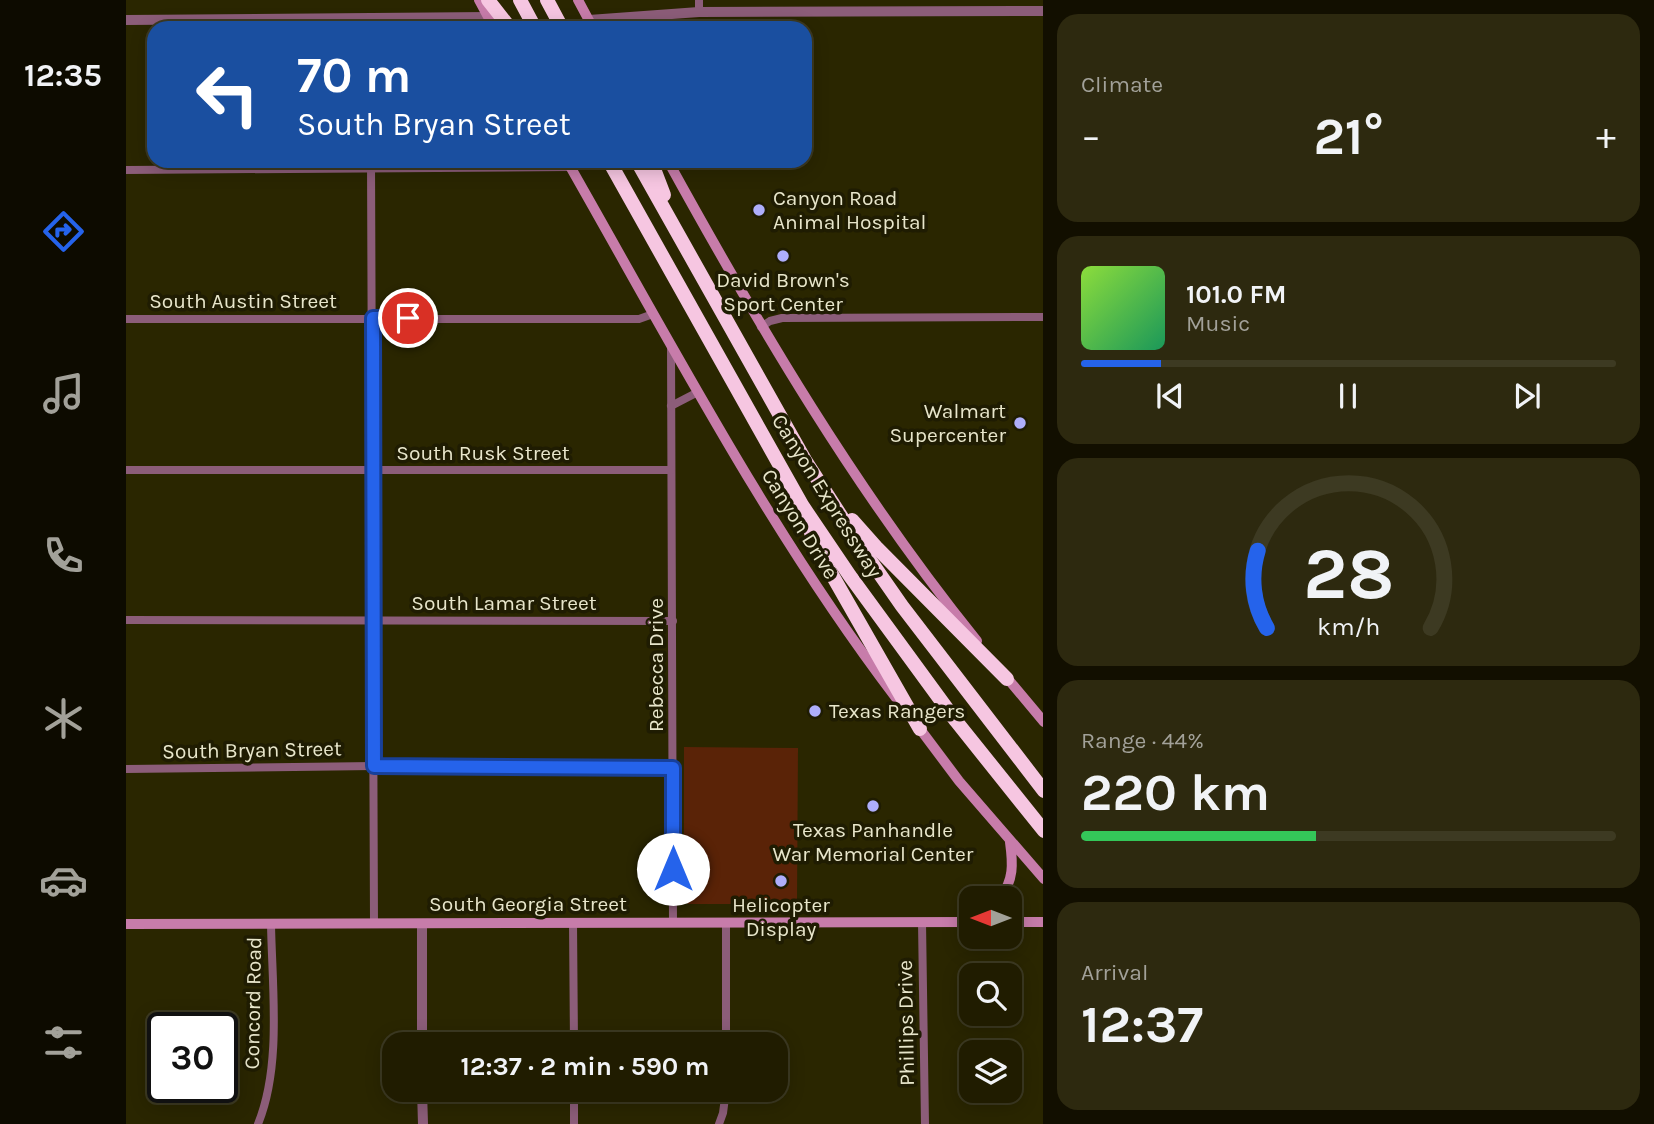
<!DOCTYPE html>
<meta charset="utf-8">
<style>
:root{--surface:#201c00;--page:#2d290f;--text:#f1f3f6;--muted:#a2a199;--line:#3d3a22;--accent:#2563eb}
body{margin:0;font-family:Karla,sans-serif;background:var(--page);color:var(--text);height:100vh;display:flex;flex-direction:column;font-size:26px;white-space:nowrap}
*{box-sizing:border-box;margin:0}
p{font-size:23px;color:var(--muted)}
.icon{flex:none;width:38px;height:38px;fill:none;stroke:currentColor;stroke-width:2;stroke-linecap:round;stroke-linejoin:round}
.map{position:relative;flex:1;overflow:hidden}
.side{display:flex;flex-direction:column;gap:14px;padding:14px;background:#120f00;width:611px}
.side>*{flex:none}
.top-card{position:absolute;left:21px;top:21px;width:665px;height:147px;border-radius:21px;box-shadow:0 4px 18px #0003,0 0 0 2px var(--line);background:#1a4fa0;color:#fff;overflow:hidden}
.needle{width:46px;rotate:270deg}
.tools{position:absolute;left:833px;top:886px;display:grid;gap:14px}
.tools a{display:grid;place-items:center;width:63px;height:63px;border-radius:14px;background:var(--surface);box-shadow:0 4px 18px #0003,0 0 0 2px var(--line);font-size:35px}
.speed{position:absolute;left:21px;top:1012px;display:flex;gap:14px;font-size:35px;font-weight:700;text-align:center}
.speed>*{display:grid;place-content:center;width:91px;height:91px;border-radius:50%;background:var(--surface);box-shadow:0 4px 18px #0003,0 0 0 2px var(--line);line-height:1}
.speed .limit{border:4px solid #111;border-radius:10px;background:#fff;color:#111}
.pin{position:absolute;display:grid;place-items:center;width:60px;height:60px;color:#fff;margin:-30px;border:4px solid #fff;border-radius:50%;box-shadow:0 2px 7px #0007}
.me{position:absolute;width:77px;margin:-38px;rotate:0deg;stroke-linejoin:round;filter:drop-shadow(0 0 5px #0008)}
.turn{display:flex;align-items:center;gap:24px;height:147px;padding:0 35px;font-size:32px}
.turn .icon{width:91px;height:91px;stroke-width:2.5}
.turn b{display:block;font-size:49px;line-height:60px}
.big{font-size:52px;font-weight:700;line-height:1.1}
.side .card{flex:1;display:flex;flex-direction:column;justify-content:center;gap:10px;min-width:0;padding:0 24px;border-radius:21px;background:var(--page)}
.side .dial{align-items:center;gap:0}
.dial svg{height:182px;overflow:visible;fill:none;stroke:var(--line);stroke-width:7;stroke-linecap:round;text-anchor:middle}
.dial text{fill:var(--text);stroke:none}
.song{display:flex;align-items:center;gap:21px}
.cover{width:84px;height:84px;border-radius:10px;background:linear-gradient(135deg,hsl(90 70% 55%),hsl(150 70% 35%))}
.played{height:7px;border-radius:4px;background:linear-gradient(90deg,var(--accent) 15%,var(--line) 15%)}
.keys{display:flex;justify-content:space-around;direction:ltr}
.heat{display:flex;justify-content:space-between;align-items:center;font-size:38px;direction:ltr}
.charge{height:10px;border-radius:5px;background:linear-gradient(90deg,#34c759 44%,var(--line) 0)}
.trip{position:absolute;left:256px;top:1032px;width:406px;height:70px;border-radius:21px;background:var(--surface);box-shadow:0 4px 18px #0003,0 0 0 2px var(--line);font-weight:700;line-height:70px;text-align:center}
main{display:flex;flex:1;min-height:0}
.tabs{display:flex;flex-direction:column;width:126px;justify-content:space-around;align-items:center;background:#0d0b00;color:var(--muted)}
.tabs .icon{width:49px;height:49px}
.tabs .on{color:var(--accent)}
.tabs b{font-size:32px;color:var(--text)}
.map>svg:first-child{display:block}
</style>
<main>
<nav class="tabs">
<b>12:35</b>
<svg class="icon on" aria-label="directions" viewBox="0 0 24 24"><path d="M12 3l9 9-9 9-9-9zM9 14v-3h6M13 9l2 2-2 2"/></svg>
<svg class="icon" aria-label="music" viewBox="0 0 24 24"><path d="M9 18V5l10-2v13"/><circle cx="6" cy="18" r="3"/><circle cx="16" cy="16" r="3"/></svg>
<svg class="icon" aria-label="phone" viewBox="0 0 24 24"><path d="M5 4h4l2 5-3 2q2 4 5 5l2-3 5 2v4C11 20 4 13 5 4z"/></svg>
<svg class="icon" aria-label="climate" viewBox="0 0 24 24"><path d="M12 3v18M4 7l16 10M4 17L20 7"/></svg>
<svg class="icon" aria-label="car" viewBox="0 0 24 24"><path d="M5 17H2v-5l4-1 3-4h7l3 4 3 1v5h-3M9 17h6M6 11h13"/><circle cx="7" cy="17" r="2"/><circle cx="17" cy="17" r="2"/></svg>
<svg class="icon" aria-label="filters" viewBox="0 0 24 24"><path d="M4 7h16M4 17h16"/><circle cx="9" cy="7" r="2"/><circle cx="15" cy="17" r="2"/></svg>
</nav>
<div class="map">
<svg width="918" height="1124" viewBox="0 0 918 1124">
<rect width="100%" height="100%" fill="#2a2600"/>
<polygon fill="#5a2307" points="558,747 672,748 671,904 562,904 558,899"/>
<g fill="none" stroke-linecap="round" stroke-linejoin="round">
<g stroke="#8c5d79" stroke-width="8">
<polyline points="573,0 573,12"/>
<polyline points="245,161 248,924"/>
<polyline points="0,170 444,167"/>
<polyline points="0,319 513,319 527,314"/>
<polyline points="635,327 644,321 656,318 918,317"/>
<polyline points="545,346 547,923"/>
<polyline points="545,406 572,392"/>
<polyline points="0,470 545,470"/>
<polyline points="0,620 547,621"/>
<polyline points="0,769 248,766 547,768"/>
<polyline points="796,922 799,1124"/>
<polyline points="447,923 448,1045"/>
<polyline points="600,1045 600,923"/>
<polyline points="448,1090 448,1124"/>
<path d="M 132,1124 C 156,1066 146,986 145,924"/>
<polyline points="593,1124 597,1113 600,1090"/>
</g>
<g stroke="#8c5d79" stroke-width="10">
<polyline points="0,20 363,17"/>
<polyline points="463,20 573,12 918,11"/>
<polyline points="296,924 296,1045"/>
<polyline points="296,1090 297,1124"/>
</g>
<g stroke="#c77caa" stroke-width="10">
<polyline points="353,0 368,28"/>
<polyline points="452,0 467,28"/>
<path d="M 441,161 C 545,343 643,531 770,698"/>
<path d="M 542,161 C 634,328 731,492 851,641"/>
<polyline points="877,673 918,722"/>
<polyline points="791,725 833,781 918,879"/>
<path d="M 874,898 C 888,880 887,864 884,842"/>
<polyline points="884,922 918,922"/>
<polyline points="0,924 845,922"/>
</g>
<g stroke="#f6c6e1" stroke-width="14">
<polyline points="362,0 384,28"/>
<polyline points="394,0 409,28"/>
<polyline points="421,0 436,28"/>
<polyline points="483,161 676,505 724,576 830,721 918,831"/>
<polyline points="511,161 679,460 737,550 776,606 918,791"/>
<polyline points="525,161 538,195"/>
<polyline points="681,520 689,545 794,729"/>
<polyline points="726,520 750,547 881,679"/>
</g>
</g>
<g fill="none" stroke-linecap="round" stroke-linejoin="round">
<defs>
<polyline id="route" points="282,318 247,318 248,766 547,768 547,869"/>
</defs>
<use href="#route" stroke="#184099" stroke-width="18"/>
<use href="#route" stroke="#2563eb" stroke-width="12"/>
</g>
<g fill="#aeaefb" stroke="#1f1c02" stroke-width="2.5">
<circle cx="633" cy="210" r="7"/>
<circle cx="657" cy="256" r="7"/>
<circle cx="894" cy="423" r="7"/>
<circle cx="689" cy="711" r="7"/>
<circle cx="747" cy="806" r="7"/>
<circle cx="655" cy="881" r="7"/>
</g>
<g text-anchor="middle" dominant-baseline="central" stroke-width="7" stroke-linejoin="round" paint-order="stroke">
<g font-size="21" fill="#e8e6cb" stroke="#1f1c02">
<text x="647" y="198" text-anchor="start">Canyon Road<tspan x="647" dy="24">Animal Hospital</tspan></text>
<text x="657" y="280">David Brown's<tspan x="657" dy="24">Sport Center</tspan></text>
<text x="880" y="411" text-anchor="end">Walmart<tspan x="880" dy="24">Supercenter</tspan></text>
<text x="703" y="711" text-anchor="start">Texas Rangers</text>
<text x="747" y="830">Texas Panhandle<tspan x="747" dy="24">War Memorial Center</tspan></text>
<text x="655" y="905">Helicopter<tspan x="655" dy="24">Display</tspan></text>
</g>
<g font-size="21" fill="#e8e6cb" stroke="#1f1c02">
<text x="117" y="301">South Austin Street</text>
<text x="357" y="453">South Rusk Street</text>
<text transform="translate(701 496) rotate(58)">Canyon Expressway</text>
<text transform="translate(674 524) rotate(58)">Canyon Drive</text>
<text x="378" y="603">South Lamar Street</text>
<text transform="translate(530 665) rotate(-90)">Rebecca Drive</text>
<text transform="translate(126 750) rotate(-1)">South Bryan Street</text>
<text x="402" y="904">South Georgia Street</text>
<text transform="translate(127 1003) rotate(-89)">Concord Road</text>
<text transform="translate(780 1023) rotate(-91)">Phillips Drive</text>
</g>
</g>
</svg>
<div class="tools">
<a><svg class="needle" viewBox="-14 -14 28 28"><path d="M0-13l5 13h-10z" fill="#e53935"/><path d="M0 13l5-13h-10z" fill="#a2a199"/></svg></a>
<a><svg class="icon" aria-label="search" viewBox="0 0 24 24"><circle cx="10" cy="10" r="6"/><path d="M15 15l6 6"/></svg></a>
<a><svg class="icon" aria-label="layers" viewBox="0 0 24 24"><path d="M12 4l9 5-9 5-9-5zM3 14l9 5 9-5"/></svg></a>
</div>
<div class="speed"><div class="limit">30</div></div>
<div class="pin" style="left:282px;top:318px;background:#d93025"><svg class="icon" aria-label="arrive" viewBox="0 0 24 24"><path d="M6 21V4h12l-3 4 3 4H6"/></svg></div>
<svg class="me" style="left:547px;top:869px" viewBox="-20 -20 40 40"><circle r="19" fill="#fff"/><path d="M0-13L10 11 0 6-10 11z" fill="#2563eb"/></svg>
<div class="trip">12:37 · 2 min · 590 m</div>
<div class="top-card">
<div class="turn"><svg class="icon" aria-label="left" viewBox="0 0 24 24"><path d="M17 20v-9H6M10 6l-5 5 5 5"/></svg><div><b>70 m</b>South Bryan Street</div></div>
</div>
</div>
<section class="side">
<div class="card"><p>Climate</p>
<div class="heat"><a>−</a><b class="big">21°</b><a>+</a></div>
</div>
<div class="card">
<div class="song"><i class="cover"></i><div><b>101.0 FM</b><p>Music</p></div></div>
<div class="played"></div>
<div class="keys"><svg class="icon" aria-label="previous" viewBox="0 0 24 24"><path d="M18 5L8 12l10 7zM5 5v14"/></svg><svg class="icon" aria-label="pause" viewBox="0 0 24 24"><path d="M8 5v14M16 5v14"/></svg><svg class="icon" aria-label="next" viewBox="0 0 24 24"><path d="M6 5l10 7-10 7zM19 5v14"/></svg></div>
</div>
<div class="card dial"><svg viewBox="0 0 100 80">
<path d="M14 69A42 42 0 1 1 86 69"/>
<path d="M14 69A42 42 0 0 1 10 35" stroke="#2563eb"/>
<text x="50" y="56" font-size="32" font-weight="700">28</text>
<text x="50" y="72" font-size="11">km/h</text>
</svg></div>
<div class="card"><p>Range · 44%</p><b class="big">220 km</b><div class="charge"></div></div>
<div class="card"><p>Arrival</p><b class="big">12:37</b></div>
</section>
</main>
